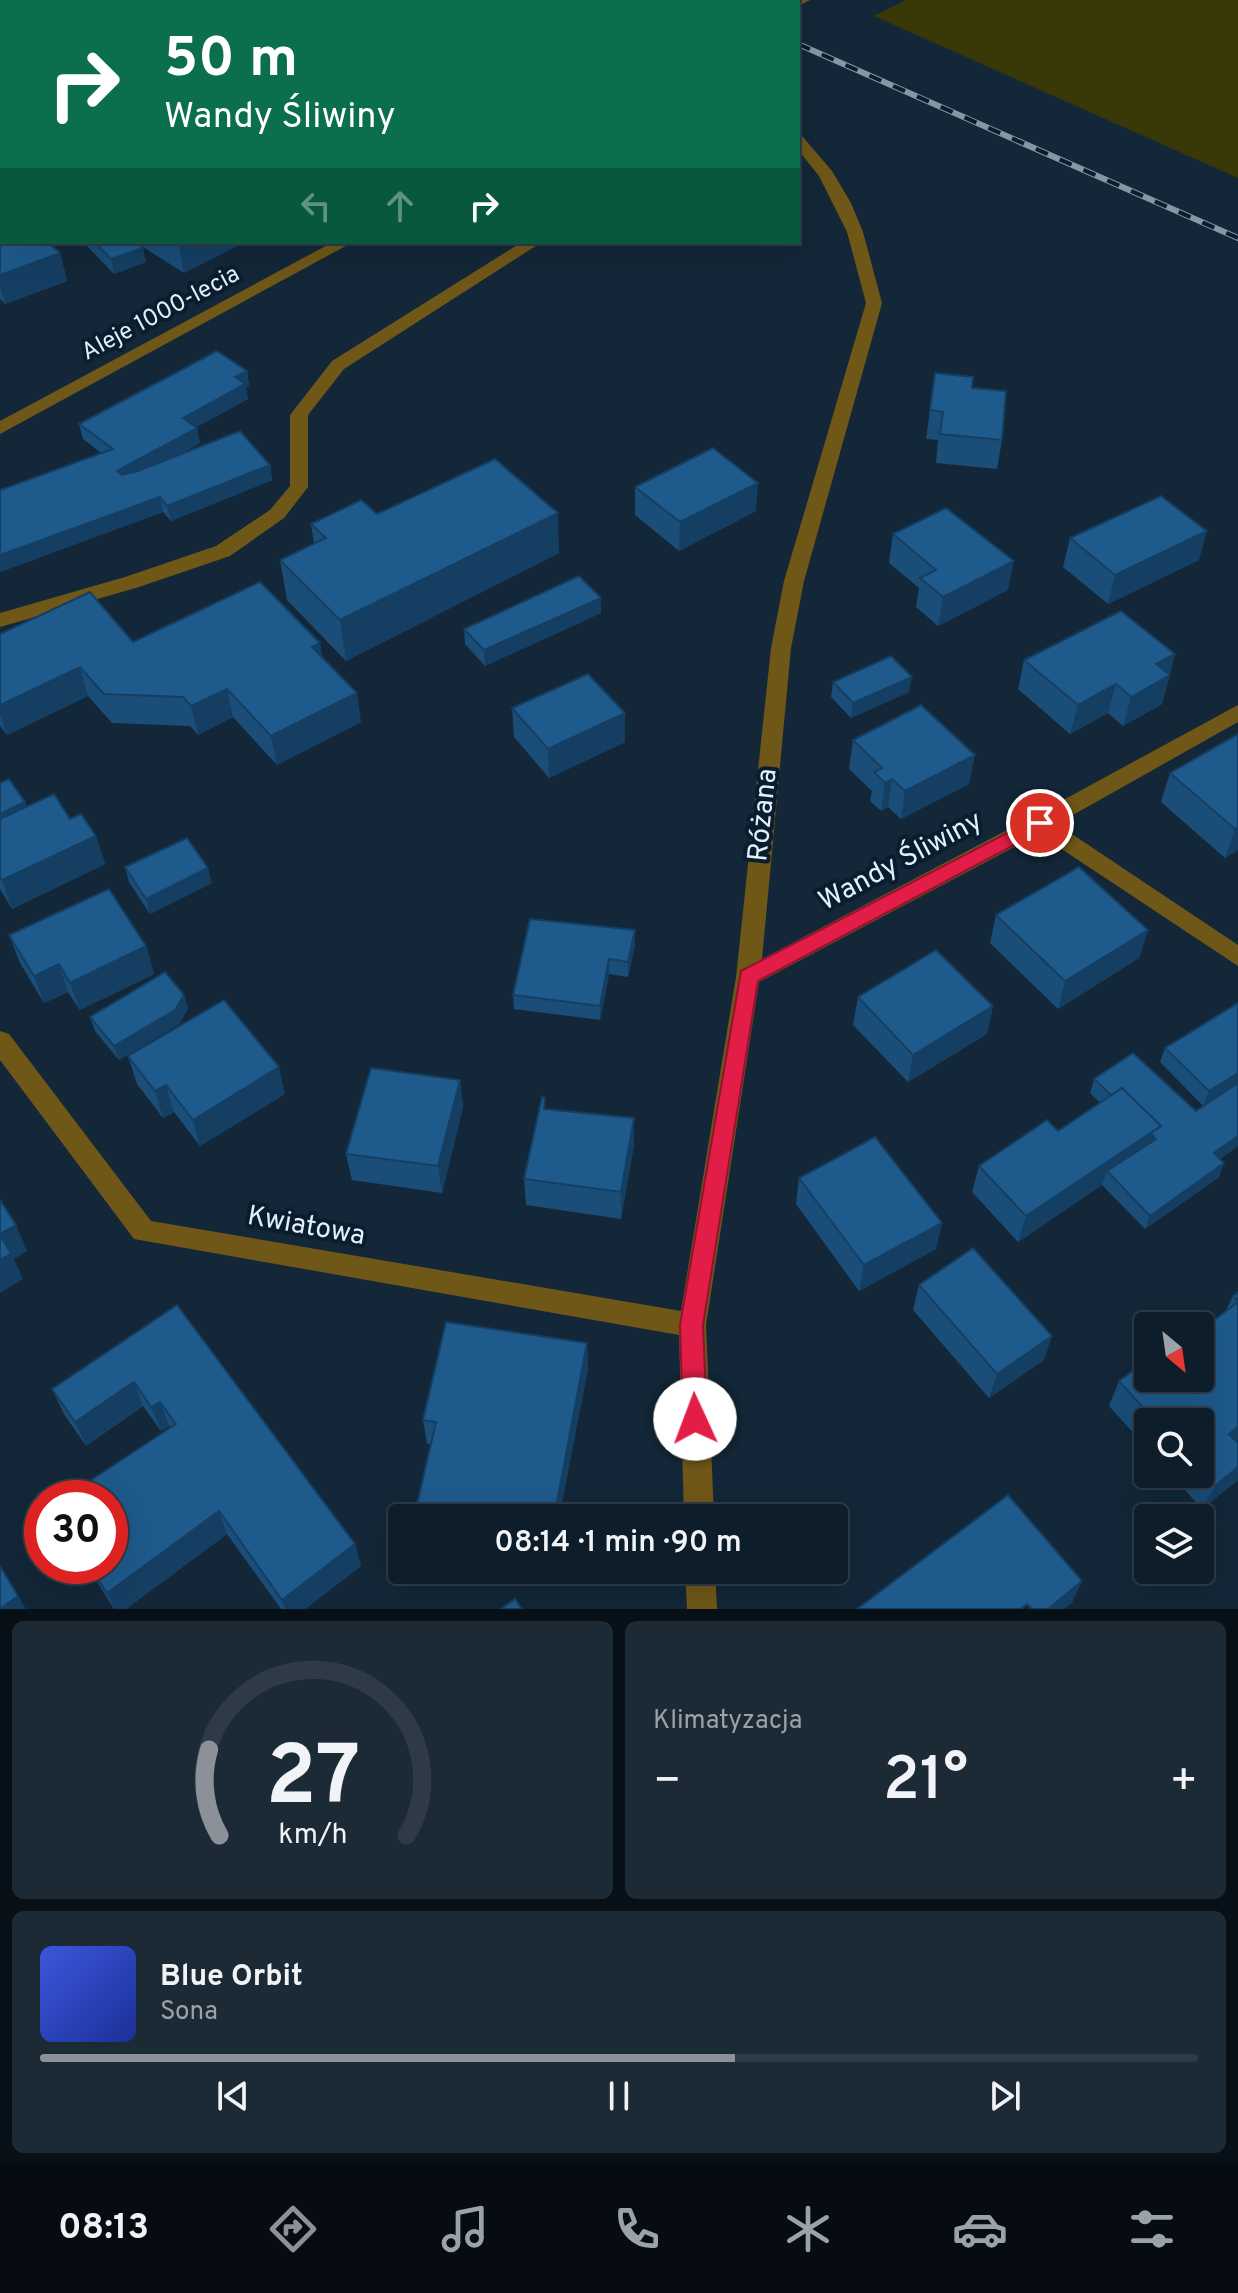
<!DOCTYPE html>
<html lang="pl">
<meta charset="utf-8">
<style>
:root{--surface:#0e1d2a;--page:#1c2a36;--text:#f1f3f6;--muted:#9ba2a8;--line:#2e3b47;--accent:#8c9099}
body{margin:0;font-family:Overpass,sans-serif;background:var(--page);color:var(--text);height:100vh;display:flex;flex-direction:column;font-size:30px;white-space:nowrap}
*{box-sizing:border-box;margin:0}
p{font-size:26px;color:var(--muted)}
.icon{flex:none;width:44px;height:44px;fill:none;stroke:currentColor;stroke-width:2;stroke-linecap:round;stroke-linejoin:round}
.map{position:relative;height:1609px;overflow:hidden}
.drawer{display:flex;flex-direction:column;gap:12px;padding:12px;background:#081017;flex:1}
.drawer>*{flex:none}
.guide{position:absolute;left:0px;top:0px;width:800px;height:244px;box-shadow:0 8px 32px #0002,0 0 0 2px var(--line);background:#0b6e4f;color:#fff;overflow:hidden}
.needle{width:52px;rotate:151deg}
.controls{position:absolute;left:1134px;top:1312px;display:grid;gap:16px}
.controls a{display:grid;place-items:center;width:80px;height:80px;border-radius:8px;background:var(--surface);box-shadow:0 8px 32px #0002,0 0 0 2px var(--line);font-size:40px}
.speed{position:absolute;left:24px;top:1480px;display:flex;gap:16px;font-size:40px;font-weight:700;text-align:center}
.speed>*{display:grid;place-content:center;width:104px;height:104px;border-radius:50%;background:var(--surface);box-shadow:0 8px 32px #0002,0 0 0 2px var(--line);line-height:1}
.speed .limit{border:12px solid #d22;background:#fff;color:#111}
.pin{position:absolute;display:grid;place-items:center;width:68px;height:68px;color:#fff;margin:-34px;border:4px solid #fff;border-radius:50%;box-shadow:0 2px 8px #0007}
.me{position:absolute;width:88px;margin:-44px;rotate:358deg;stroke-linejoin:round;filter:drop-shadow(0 0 6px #0008)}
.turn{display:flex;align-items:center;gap:28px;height:168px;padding:0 32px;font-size:36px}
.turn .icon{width:104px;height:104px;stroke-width:2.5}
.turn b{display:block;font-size:56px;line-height:68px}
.lanes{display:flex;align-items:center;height:76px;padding:0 32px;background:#0003;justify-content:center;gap:40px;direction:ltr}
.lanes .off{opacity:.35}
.big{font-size:60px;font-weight:600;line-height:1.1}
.drawer .widget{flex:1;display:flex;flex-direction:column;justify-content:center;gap:12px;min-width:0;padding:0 28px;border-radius:12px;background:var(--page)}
.drawer .dial{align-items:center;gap:0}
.dial svg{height:208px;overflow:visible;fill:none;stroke:var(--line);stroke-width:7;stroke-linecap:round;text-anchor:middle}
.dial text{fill:var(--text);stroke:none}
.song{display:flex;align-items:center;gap:24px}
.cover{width:96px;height:96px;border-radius:12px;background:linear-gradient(135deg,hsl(230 70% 55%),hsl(230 70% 35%))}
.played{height:8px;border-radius:4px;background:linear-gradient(90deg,var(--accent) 60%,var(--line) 60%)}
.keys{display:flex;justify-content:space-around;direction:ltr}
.heat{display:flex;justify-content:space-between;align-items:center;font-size:44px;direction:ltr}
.drawer .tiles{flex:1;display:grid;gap:12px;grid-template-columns:1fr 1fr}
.widget:last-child{grid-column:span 2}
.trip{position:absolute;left:388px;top:1504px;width:460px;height:80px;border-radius:8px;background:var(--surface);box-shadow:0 8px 32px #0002,0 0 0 2px var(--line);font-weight:600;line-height:80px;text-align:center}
.tab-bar{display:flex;height:128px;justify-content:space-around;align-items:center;background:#060c11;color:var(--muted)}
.tab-bar .icon{width:56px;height:56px}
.tab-bar .active{color:var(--accent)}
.tab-bar b{font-size:36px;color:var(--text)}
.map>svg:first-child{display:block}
</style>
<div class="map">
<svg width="1238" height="1609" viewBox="0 0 1238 1609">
<rect width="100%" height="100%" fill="#132738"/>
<polygon fill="#383907" points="906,0 1238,0 1238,178 874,16"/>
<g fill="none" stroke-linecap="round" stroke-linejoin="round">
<g fill="#6f5718" fill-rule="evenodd">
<polygon points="496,0 513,0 514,2 497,2"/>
<polygon points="522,242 542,242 344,369 308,415 308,487 284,518 230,556 139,587 0,627 0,613 125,577 216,546 270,510 290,486 290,415 332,361"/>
</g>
<g fill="#6f5718" fill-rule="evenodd">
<polygon points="103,0 118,0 102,2"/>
<rect x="0" y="40" width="2" height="9"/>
<polygon points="798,135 803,137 832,171 851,203 863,232 882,303 804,581 791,648 762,959 1032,817 1238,705 1238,722 1057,824 1238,945 1238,966 1039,834 759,982 706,1325 714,1518 684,1518 679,1335 134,1239 0,1060 0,1031 9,1034 151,1221 681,1311 736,977 771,648 784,581 866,303 847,232 819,176 798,150"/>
<polygon points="685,1570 715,1570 717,1609 687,1609"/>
</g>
<g fill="#6f5718" fill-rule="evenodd">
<polygon points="792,0 810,0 798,6 798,2 791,2"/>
<polygon points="333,242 353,242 0,434 0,421"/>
</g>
<defs>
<g id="rail">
<polyline points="700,0 704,2"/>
<polyline points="798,44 1238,238"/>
</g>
</defs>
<use href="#rail" stroke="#8696a4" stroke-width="6"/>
<use href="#rail" stroke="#0a1d2e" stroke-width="4" stroke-dasharray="13" stroke-linecap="butt"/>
</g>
<g fill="#1a4d78">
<polygon points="0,240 60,253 67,281 5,304 0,299"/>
<polygon points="83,242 137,242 146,262 114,274"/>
<polygon points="142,242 245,242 184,273 143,247"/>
<polygon points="247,371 249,386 246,388 248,399 196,427 200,443 177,456 270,465 272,480 171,521 163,512 0,572 0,490 101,453 83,439 79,424"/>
<polygon points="935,373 972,388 1002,440 997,469 936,463 938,440 926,439"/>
<polygon points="635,487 756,511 679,551 635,515"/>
<polygon points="377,514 559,553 346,661 287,600 280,560 314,544 311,524"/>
<polygon points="893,534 1008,590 938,626 916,607 919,588 889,563"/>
<polygon points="1070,538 1199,560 1108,604 1063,567"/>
<polygon points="601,598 601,613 485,666 465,644 464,629"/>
<polygon points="0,634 133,642 320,643 322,657 361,722 277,765 233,717 198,735 190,726 112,723 88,696 7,735 0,726"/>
<polygon points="1175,654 1162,704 1123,726 1108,713 1070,734 1018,689 1024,660"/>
<polygon points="833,682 909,692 851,718 831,697"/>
<polygon points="512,708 625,713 625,742 549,778 514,737"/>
<polygon points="1238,734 1238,850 1225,858 1161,802 1170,773"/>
<polygon points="853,740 969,784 901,819 888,807 881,811 870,801 872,791 849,769"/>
<polygon points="0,783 25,802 27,807 70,819 96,836 105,864 12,909 0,889"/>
<polygon points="125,867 212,883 150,914 129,882"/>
<polygon points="996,915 1148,930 1139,958 1058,1009 990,943"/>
<polygon points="635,930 635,945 628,977 609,974 600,1020 514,1009 513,995"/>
<polygon points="9,935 146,946 154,974 80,1010 68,992 44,1003 20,963"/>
<polygon points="184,995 188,1009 179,1024 119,1060 95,1031 90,1017"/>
<polygon points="858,997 993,1006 987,1034 908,1082 853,1025"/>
<polygon points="1238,1003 1238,1146 1220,1159 1219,1177 1145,1229 1102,1185 1018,1242 972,1192 979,1166 1058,1131 1100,1103 1090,1093 1094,1079 1196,1111 1203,1106 1160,1062 1165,1048"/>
<polygon points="128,1056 285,1094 200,1146 174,1112 163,1118 137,1084"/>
<polygon points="460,1080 463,1107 442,1193 352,1180 346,1154"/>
<polygon points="545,1098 545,1110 634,1145 621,1219 526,1205 524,1179"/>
<polygon points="799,1178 936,1249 859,1291 796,1204"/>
<polygon points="919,1285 1044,1360 989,1398 913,1310"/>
<polygon points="1238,1292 1237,1442 1238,1443 1238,1480 1202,1509 1171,1474 1200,1474 1200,1422 1148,1422 1148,1449 1109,1406 1119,1381 1148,1378 1205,1327 1225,1312 1233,1296"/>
<polygon points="177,1305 355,1544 361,1566 305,1609 281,1609 227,1534 126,1609 114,1609 87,1566 110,1566 170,1427 169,1426 161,1431 143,1406 86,1446 64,1414 52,1389"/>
<polygon points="587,1343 588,1368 559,1518 417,1518 416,1509 431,1444 427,1444 423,1420"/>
</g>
<g fill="#153f62">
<polygon points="72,0 93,0 91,2 67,2"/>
<polygon points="217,0 271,0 263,2 209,2"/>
<rect x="0" y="167" width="2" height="16"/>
<polygon points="185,242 245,242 184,273 179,245"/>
<polygon points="143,248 146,262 114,274 111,259"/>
<polygon points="60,253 67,281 5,304 0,286 0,275"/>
<polygon points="247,371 249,386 246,388 248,399 186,433 183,418 235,377"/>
<polygon points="197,428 200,443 121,486 117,471"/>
<polygon points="270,465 272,480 171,521 167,506"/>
<polygon points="758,483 756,511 679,551 680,522"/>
<polygon points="160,497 163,512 0,572 0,555"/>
<polygon points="558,513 559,553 346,661 340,620"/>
<polygon points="1207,531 1199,560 1108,604 1115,575"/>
<polygon points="1014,561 1008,590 938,626 943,597"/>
<polygon points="601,598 601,613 485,666 484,650"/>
<polygon points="320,643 324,672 312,647"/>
<polygon points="1175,654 1162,704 1123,726 1131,697 1156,664"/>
<polygon points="80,667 88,696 7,735 0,714 0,705"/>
<polygon points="912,677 909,692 851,718 853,703"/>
<polygon points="1116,684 1108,713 1070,734 1078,705"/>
<polygon points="227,689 233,717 198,735 191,706"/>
<polygon points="357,693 361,722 277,765 271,736"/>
<polygon points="625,713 625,742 549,778 548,749"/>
<polygon points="975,755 969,784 901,819 905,791"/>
<polygon points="892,779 888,807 881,811 885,783"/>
<polygon points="25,802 30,817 0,832 0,814"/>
<polygon points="1238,827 1238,850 1225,858 1235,829"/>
<polygon points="96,836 105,864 12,909 2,880"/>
<polygon points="208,868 212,883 150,914 146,899"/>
<polygon points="635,930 635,945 628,977 628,962"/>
<polygon points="1148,930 1139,958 1058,1009 1065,981"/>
<polygon points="146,946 154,974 80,1010 70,983"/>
<polygon points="609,959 609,974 600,1020 600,1006"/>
<polygon points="59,964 68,992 44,1003 34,976"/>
<polygon points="184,995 188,1009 179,1024 119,1060 114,1046"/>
<polygon points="993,1006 987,1034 908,1082 913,1055"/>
<polygon points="279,1067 285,1094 200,1146 193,1120"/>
<polygon points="1238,1073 1238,1083 1203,1106 1209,1091"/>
<polygon points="460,1080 463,1107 442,1193 438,1166"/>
<polygon points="166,1085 174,1112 163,1118 155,1091"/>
<polygon points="634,1118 634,1145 621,1219 621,1192"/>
<polygon points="1161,1126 1151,1153 1107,1171 1102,1185 1018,1242 1026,1216"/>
<polygon points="1238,1136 1238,1146 1208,1167 1214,1153"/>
<polygon points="1224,1163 1219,1177 1145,1229 1150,1216"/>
<polygon points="942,1223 936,1249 859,1291 864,1265"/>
<polygon points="16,1225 27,1251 14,1259 23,1279 0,1293 0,1234"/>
<polygon points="1052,1336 1044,1360 989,1398 997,1374"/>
<polygon points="587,1343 588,1368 559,1518 554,1518"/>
<polygon points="134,1382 143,1406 86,1446 75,1422"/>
<polygon points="160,1402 169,1426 161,1431 151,1407"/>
<polygon points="1238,1427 1238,1441 1217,1458 1229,1434"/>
<polygon points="1238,1467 1238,1480 1202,1509 1215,1486"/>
<polygon points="219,1511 227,1534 126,1609 115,1609 107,1593"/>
<polygon points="355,1544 361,1566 305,1609 285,1609 282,1600"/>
<polygon points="1082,1581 1072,1603 1064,1609 1048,1609"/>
<polygon points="18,1596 26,1609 1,1609 1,1608"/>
</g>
<g fill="#1e5a8c" stroke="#153f62" stroke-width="2">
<polygon points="34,0 72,0 67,2 33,1"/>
<polygon points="147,0 217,0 209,2 139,2"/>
<polygon points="0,155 2,157 2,167 0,167"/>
<polygon points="2,239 2,242 48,242 60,253 0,275 0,240"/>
<polygon points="94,242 137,242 143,248 111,259"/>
<polygon points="217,351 247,371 235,377 245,384 183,418 197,428 117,471 122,475 138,471 240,431 270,465 167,506 160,497 0,555 0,490 113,449 79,424"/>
<polygon points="935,373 973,377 972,388 1006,391 1002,440 940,434 943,412 930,410"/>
<polygon points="713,448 758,483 680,522 635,487"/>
<polygon points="495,459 558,513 340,620 280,560 326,538 311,524 361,500 377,514"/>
<polygon points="1161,496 1207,531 1115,575 1070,538"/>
<polygon points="946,508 1014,561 943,597 920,578 936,570 893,534"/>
<polygon points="579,576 601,598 484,650 464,629"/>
<polygon points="260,582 320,643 312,647 357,693 271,736 227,689 191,706 183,697 104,694 80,667 0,705 0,634 90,592 133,642"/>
<polygon points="1121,611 1175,654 1156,664 1170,675 1131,697 1116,684 1078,705 1024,660"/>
<polygon points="891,656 912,677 853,703 833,682"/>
<polygon points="588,674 625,713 548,749 512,708"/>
<polygon points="921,705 975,755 905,791 892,779 885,783 874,772 882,768 853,740"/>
<polygon points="1238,734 1238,827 1235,829 1170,773"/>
<polygon points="9,779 25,802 0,814 0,783"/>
<polygon points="54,794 70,819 81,814 96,836 2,880 0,877 0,819"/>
<polygon points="187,838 208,868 146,899 125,867"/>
<polygon points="1079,867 1148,930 1065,981 996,915"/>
<polygon points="109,889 146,946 70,983 59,964 34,976 9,935"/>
<polygon points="530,919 635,930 628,962 609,959 600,1006 513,995"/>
<polygon points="936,950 993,1006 913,1055 858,997"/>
<polygon points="165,972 184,995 175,1010 114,1046 90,1017"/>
<polygon points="224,1000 279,1067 193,1120 166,1085 155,1091 128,1056"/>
<polygon points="1238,1003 1238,1073 1209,1091 1165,1048"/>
<polygon points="1133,1053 1196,1111 1238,1083 1238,1136 1214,1153 1224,1163 1150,1216 1107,1171 1156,1139 1150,1133 1161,1126 1122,1088 1111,1095 1094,1079"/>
<polygon points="371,1068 460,1080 438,1166 346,1154"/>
<polygon points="1122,1088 1161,1126 1026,1216 979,1166 1047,1120 1058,1131"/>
<polygon points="542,1097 545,1098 544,1109 634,1118 621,1192 524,1179"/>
<polygon points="875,1137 942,1223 864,1265 799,1178"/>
<polygon points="0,1200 16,1225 0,1234 11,1254 0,1260"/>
<polygon points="973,1248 1052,1336 997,1374 919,1285"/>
<polygon points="1238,1292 1238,1301 1233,1296"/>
<polygon points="1238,1302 1238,1427 1229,1434 1238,1443 1238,1467 1215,1486 1200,1469 1200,1422 1156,1422 1119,1381 1148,1360 1148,1378 1200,1378 1200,1326 1194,1326 1199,1322 1205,1327"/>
<polygon points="177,1305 355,1544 282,1600 219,1511 107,1593 89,1566 110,1566 110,1498 64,1498 176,1424 160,1402 151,1407 134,1382 75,1422 52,1389"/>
<polygon points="446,1322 587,1343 554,1518 471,1518 416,1509 436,1422 423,1420"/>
<polygon points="1008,1495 1082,1581 1048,1609 1032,1609 1027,1604 1021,1609 857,1609"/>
<polygon points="0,1566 18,1596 1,1608 1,1609 0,1609"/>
<polygon points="515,1599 522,1609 501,1609"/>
</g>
<polygon fill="#e11d48" stroke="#92132f" stroke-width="2" points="1040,816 1049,823 1046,828 758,981 703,1325 707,1419 703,1426 695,1430 687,1426 683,1419 680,1325 741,971"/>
<g text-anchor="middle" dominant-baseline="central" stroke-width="8" stroke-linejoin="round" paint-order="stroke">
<g font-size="24" fill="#e3effb" stroke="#0a1d2e">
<text transform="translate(161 314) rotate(-28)">Aleje 1000-lecia</text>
</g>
<g font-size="28" fill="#e3effb" stroke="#0a1d2e">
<text transform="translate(764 815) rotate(-84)">Różana</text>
<text transform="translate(901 862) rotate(-28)">Wandy Śliwiny</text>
<text transform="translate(306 1227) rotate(10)">Kwiatowa</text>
</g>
</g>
</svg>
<div class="controls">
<a><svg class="needle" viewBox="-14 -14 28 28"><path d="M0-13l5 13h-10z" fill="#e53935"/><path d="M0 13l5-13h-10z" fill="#9ba2a8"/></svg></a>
<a><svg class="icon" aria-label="search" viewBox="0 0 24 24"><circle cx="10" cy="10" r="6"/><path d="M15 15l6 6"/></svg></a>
<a><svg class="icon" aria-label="layers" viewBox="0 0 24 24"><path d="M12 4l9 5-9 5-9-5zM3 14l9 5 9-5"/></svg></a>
</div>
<div class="speed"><div class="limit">30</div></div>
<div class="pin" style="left:1040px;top:823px;background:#d93025"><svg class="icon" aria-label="arrive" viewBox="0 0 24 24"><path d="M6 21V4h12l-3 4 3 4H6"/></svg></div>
<svg class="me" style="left:695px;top:1419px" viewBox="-20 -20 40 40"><circle r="19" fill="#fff"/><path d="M0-13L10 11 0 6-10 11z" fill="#e11d48"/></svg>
<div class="trip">08:14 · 1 min · 90 m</div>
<div class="guide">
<div class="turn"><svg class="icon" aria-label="right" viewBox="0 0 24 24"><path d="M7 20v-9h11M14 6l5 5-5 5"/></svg><div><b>50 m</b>Wandy Śliwiny</div></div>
<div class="lanes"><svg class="icon off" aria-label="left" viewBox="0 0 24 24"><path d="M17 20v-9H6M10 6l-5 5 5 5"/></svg><svg class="icon off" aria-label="ahead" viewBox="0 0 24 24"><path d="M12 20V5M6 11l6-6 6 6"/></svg><svg class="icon" aria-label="right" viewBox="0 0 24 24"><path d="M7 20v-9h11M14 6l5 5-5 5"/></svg></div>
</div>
</div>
<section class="drawer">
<div class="tiles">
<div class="widget dial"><svg viewBox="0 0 100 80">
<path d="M14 69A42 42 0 1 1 86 69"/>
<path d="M14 69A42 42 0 0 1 10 36" stroke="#8c9099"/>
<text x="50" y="56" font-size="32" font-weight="700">27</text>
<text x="50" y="72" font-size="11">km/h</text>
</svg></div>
<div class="widget"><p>Klimatyzacja</p>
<div class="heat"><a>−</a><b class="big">21°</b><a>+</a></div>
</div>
<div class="widget">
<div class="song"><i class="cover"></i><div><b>Blue Orbit</b><p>Sona</p></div></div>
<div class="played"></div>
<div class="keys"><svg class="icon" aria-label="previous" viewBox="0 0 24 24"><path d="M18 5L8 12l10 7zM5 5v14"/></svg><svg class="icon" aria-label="pause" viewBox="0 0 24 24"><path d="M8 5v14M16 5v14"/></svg><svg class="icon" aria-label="next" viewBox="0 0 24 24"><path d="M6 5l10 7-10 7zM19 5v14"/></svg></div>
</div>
</div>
</section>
<nav class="tab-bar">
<b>08:13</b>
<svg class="icon active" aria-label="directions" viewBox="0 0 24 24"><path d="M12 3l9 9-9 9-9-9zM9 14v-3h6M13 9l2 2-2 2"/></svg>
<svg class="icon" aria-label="music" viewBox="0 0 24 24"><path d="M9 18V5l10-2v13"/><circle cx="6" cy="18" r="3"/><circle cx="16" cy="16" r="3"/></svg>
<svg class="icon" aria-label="phone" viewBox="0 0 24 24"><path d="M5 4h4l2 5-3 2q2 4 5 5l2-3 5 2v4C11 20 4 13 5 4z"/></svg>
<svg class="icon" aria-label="climate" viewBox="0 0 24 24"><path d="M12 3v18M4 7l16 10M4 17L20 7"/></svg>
<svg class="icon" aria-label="car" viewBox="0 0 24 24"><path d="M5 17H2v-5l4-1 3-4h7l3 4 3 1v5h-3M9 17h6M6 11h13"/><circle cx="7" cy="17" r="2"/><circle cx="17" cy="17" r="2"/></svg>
<svg class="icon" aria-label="filters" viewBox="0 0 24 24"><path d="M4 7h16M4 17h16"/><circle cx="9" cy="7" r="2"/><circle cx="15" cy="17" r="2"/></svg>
</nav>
